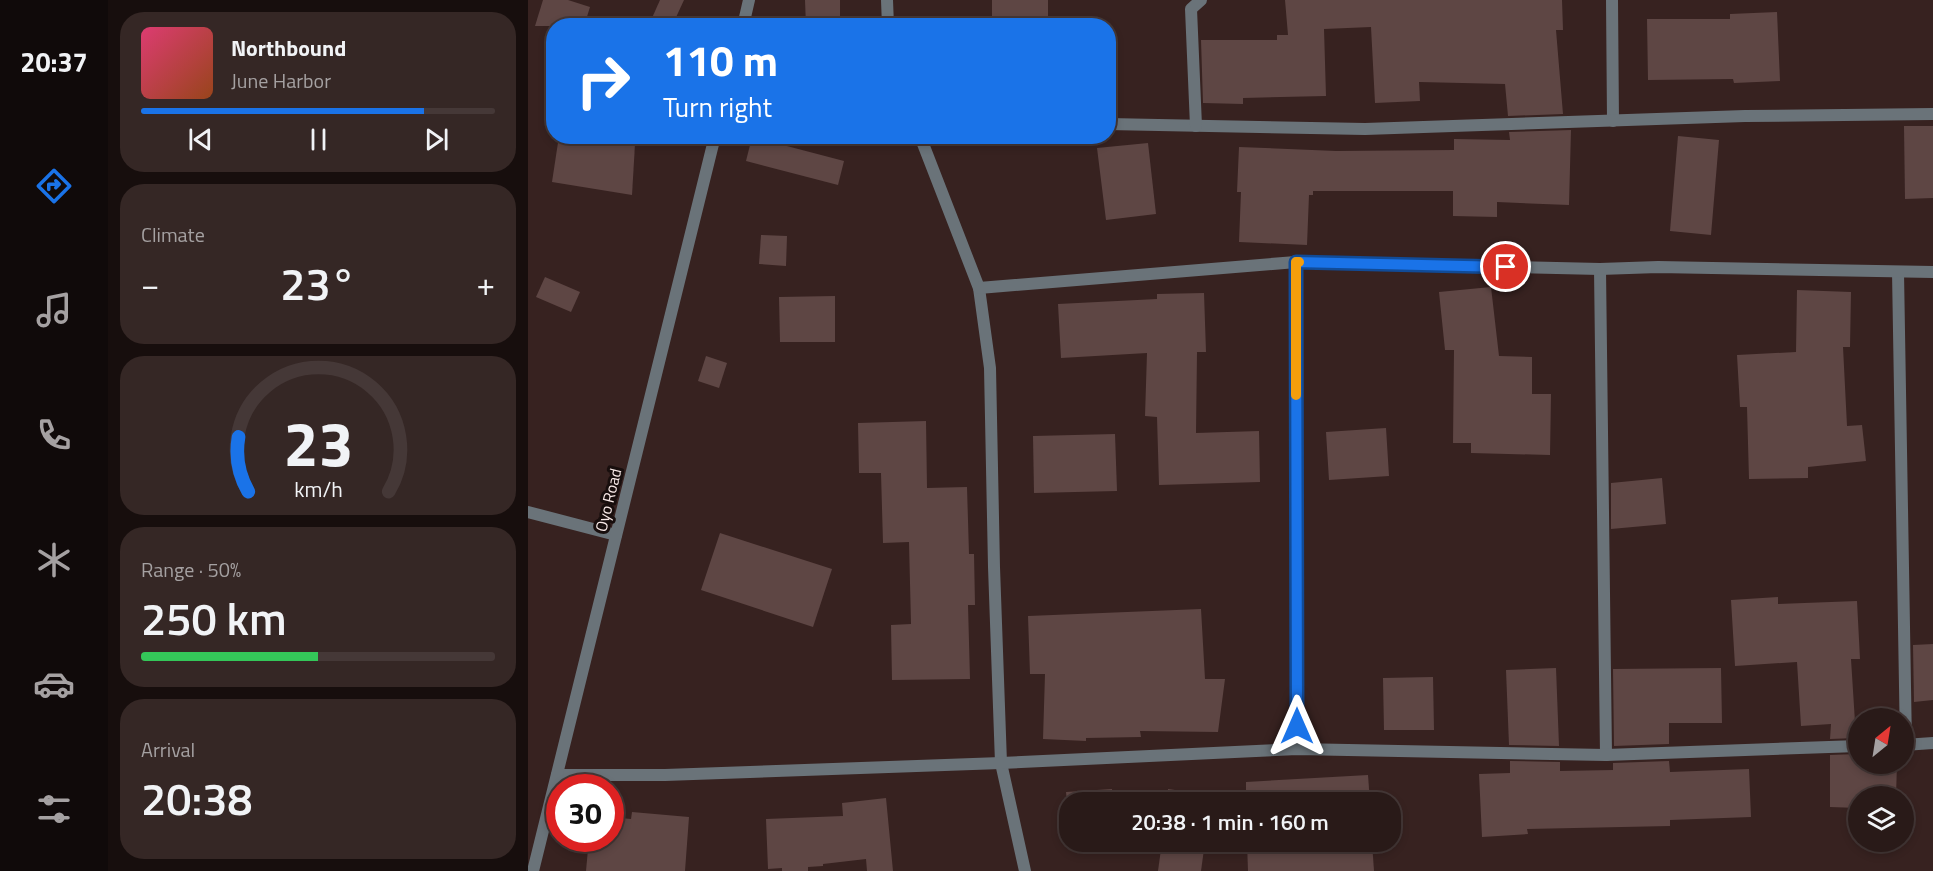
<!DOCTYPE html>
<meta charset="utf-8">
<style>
:root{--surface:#291a18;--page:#352725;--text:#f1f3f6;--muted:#a5a1a2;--line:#453837;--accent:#1a73e8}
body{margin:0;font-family:"Titillium Web",sans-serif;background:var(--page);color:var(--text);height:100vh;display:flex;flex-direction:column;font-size:22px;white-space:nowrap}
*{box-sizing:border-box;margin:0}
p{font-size:20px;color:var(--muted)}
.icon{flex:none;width:33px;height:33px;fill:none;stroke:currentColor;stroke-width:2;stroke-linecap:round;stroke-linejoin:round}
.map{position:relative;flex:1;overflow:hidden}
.drawer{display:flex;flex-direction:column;gap:12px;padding:12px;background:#170e0d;width:420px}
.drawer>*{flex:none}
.top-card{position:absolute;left:18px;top:18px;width:570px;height:126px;border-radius:24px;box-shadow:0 3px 9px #0003,0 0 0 2px var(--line);background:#1a73e8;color:#fff;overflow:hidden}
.needle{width:39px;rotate:30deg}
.buttons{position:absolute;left:1320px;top:708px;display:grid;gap:12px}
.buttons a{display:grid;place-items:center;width:66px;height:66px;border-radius:50%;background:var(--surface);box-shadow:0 3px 9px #0003,0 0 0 2px var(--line);font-size:30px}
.speed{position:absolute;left:18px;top:774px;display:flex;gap:12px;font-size:30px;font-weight:700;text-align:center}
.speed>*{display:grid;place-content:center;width:78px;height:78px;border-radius:50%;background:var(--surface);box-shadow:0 3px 9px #0003,0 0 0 2px var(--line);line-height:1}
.speed .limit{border:9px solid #d22;background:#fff;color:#111}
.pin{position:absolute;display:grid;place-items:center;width:51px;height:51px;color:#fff;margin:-26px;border:3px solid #fff;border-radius:50%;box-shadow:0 2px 6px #0007}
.me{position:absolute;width:66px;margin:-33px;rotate:0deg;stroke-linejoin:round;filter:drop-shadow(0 0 4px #0008)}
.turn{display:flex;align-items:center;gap:21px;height:126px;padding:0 18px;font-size:27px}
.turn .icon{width:78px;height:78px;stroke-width:2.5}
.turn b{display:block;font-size:42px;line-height:51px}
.big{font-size:45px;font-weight:600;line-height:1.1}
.drawer .widget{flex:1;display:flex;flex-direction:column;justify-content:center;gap:9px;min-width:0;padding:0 21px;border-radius:24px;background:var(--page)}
.drawer .dial{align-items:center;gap:0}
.dial svg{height:156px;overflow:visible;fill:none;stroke:var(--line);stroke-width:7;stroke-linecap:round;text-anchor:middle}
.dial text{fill:var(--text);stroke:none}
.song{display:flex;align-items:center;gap:18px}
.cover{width:72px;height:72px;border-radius:9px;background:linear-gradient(135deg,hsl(340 70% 55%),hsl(20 70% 35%))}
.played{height:6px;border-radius:3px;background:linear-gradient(90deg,var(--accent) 80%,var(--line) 80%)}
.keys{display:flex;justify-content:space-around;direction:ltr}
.heat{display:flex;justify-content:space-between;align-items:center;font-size:33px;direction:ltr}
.charge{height:9px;border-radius:4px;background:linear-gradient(90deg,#34c759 50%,var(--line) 0)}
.trip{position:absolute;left:531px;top:792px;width:342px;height:60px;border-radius:24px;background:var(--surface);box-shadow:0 3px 9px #0003,0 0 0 2px var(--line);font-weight:600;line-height:60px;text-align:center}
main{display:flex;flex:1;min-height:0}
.menu{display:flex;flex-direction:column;width:108px;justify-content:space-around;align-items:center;background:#100a0a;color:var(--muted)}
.menu .icon{width:42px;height:42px}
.menu .selected{color:var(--accent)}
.menu b{font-size:27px;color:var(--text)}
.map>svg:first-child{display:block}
</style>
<main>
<nav class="menu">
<b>20:37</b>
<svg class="icon selected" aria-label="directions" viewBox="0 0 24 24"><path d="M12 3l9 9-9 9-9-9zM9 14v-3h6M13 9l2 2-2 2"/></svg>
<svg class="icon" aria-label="music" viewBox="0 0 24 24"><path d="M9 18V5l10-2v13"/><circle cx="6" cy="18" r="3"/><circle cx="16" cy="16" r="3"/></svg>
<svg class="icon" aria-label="phone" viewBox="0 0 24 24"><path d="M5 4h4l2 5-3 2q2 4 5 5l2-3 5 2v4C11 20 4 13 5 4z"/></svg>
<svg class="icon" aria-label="climate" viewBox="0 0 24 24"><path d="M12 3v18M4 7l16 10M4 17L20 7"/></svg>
<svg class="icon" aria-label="car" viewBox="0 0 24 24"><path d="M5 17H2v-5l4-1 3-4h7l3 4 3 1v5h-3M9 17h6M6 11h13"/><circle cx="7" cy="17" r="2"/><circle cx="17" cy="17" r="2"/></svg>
<svg class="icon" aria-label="filters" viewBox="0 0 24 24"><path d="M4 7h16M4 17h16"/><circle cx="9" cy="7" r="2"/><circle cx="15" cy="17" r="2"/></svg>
</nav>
<section class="drawer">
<div class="widget">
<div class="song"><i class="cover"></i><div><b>Northbound</b><p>June Harbor</p></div></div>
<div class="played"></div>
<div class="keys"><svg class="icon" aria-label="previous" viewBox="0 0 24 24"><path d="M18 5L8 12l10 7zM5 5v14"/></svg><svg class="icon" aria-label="pause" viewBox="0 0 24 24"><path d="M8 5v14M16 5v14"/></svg><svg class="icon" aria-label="next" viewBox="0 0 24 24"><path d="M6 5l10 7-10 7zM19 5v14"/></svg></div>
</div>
<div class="widget"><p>Climate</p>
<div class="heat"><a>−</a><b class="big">23°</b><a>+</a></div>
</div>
<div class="widget dial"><svg viewBox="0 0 100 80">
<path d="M14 69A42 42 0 1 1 86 69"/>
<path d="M14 69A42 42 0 0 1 9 41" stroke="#1a73e8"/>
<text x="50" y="56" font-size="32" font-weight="700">23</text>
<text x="50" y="72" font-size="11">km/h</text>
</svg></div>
<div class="widget"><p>Range · 50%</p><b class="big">250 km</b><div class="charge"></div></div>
<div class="widget"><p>Arrival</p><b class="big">20:38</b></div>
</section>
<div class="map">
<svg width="1405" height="871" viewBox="0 0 1405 871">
<rect width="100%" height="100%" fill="#372220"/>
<g fill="#5e4644">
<polygon points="15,0 40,0 62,7 56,26 7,26"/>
<polygon points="132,0 156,0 144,26 139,26 124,18"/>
<polygon points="277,0 312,0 312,26 278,26"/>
<rect x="464" y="0" width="56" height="26"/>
<polygon points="757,0 1034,0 1035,30 1028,30 1035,114 980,116 977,84 891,82 892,101 847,103 843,27 796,29 798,96 715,98 715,104 675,103 673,40 749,40 749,35 760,35"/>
<polygon points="1249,12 1252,81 1206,83 1205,79 1120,80 1119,19 1202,19 1202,14"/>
<polygon points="1376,126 1405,126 1405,198 1377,199"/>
<polygon points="1043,130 1041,205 969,202 969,217 925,216 925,191 785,191 785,195 781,195 779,245 711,242 713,192 709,192 711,147 808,151 926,150 926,139 982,140 981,132"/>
<polygon points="31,136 84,136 107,144 104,195 24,182"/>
<polygon points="1150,136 1191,140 1183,235 1142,231"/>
<polygon points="224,137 316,161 310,185 218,161"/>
<polygon points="620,143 628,214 578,220 569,148"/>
<polygon points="233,235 259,236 258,266 231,264"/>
<polygon points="17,277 52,292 43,312 8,297"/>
<polygon points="963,287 971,356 1004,357 1004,394 1023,394 1022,455 943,453 943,443 925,443 926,350 917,350 911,292"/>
<polygon points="1269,290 1323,292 1322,347 1315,347 1319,426 1334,425 1338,461 1280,467 1280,478 1221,479 1219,407 1212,407 1209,355 1268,352"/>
<polygon points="676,293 678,352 669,352 668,433 731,431 732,482 631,485 629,417 617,416 619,353 533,358 530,304 629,299 629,294"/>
<polygon points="307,296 307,342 252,342 251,297"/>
<polygon points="178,356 199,363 191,388 170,381"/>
<polygon points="398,421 399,488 439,487 441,554 446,554 447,605 440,605 442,679 364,680 363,625 383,624 381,542 355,543 353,473 331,473 330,423"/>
<polygon points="858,428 861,476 801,480 798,432"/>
<polygon points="587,434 589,491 506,493 505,436"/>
<polygon points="1134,478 1138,524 1083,529 1083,483"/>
<polygon points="192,533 304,569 285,627 173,590"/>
<polygon points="1250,597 1250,604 1329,601 1332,659 1323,659 1328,738 1302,739 1303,724 1273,726 1269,662 1207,666 1203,600"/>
<polygon points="673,609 677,679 697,679 690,732 612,731 613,737 558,738 558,741 515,739 517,674 502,674 500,616"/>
<polygon points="1405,644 1405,700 1386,702 1385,645"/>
<polygon points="1028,668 1031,746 981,745 978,670"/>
<polygon points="1193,668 1194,723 1141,723 1141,744 1086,746 1085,669"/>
<polygon points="905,677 906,730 856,730 855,678"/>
<polygon points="1329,754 1330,764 1369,764 1368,796 1330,796 1330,808 1302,807 1302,755"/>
<polygon points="982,761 1032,762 1032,771 1085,770 1085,763 1141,761 1142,772 1221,769 1223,817 1142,820 1142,826 999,829 1000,834 954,837 951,774 982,773"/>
<polygon points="840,775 842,802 718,802 718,782"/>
<polygon points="584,789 585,802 542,802 542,832 538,792"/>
<polygon points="640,789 682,795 681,802 639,802"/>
<polygon points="358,798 365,871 339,871 338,859 295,864 295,866 280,867 280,871 254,871 254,868 240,869 238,819 315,816 314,803"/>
<polygon points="104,812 161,817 157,871 58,871 61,838 82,838 82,817 103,819"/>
<polygon points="542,842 588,842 588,846 543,847"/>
<polygon points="634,842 677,842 673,871 630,871"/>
<polygon points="719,842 844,842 846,871 720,871"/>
</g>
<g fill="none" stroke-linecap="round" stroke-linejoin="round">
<g stroke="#6a7379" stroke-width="12">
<polyline points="359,0 360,26"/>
<polyline points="1084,0 1085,121"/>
<polyline points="580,124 837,129 1217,116 1405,114"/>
<polyline points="668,126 663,9 673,0"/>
<polyline points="392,136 451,288 462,368 466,567 473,763 497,871"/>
<polyline points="768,262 769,749"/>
<polyline points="1072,269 1078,755"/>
<polyline points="1370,272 1378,745"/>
<polyline points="451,288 768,262 1072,269 1130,267 1405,272"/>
<polyline points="0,512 88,535"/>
<polyline points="1376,745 1405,743"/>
<polyline points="29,775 137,775 473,763 769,749 1078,755 1330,746"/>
</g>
<g stroke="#6a7379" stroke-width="12">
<polyline points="215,26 221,0"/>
<polyline points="5,871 187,136"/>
</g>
</g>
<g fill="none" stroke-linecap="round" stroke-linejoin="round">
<defs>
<polyline id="route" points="769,726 768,262 978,267"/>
</defs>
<use href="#route" stroke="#114b97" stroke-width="15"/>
<use href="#route" stroke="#1a73e8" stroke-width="10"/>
<polyline stroke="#f59e0b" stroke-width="10" points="768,395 768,262 771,262"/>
</g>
<g text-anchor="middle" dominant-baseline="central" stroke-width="6" stroke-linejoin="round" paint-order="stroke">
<g font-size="16" fill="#faebe9" stroke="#180e0d">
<text transform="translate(80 500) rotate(-76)">Oyo Road</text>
</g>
</g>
</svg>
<div class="buttons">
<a><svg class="needle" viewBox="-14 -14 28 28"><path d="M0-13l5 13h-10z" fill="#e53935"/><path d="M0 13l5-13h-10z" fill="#a5a1a2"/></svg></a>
<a><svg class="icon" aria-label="layers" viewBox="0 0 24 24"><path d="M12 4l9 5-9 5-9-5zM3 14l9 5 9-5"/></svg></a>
</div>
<div class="speed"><div class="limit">30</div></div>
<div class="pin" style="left:978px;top:267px;background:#d93025"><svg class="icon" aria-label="arrive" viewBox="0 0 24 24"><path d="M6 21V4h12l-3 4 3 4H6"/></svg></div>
<svg class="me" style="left:769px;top:726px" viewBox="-20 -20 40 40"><path d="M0-17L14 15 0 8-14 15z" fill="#1a73e8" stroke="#fff" stroke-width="4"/></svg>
<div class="trip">20:38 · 1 min · 160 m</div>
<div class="top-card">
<div class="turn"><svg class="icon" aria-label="right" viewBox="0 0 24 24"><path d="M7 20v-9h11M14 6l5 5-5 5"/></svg><div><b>110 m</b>Turn right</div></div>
</div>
</div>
</main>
